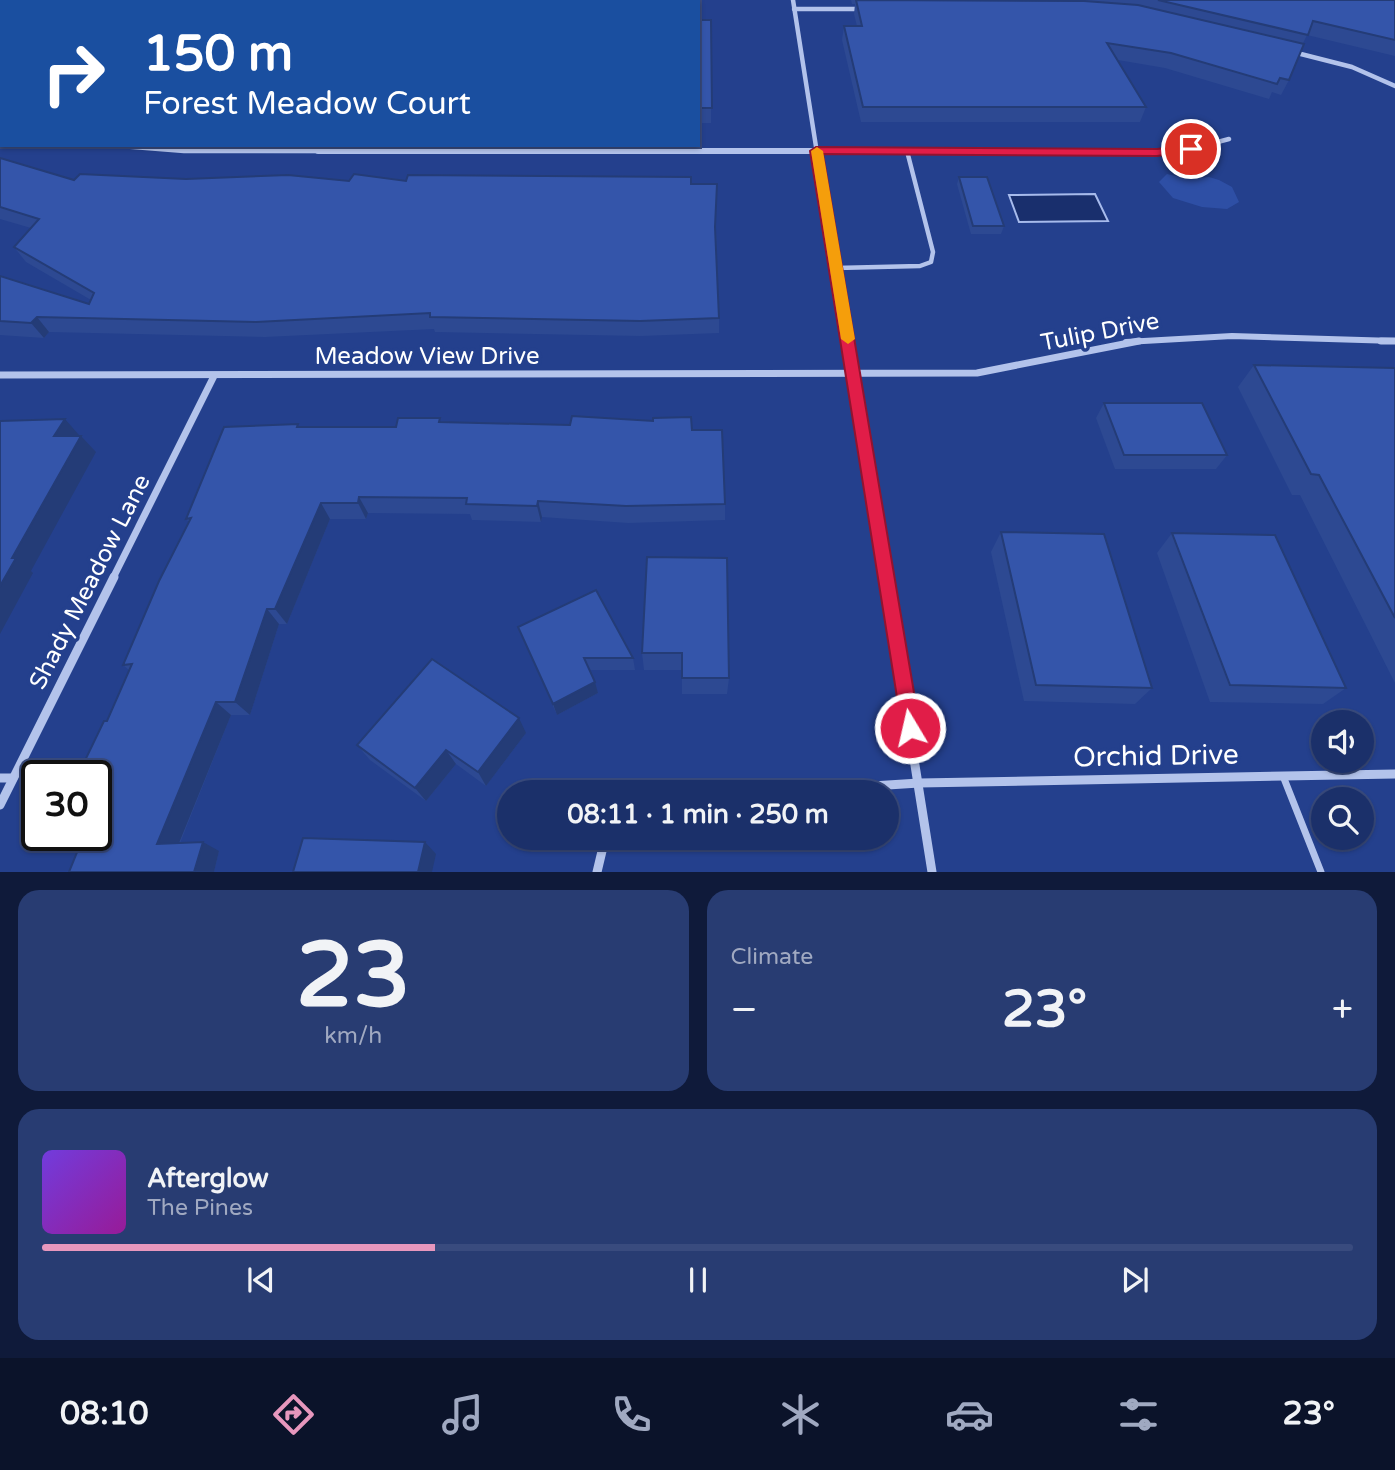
<!DOCTYPE html>
<meta charset="utf-8">
<style>
:root{--surface:#1b306a;--page:#283c72;--text:#f1f3f6;--muted:#a0a9c1;--line:#394b7e;--accent:#e797bd}
body{margin:0;font-family:"Varela Round",sans-serif;background:var(--page);color:var(--text);height:100vh;display:flex;flex-direction:column;font-size:26px;white-space:nowrap}
*{box-sizing:border-box;margin:0}
p{font-size:23px;color:var(--muted)}
.icon{flex:none;width:38px;height:38px;fill:none;stroke:currentColor;stroke-width:2;stroke-linecap:round;stroke-linejoin:round}
.map{position:relative;height:872px;overflow:hidden}
.sheet{display:flex;flex-direction:column;gap:18px;padding:18px;background:#0f1a3a;flex:1}
.sheet>*{flex:none}
.top-card{position:absolute;left:0px;top:0px;width:700px;height:147px;box-shadow:0 2px 5px #0004,0 0 0 2px var(--line);background:#1a4fa0;color:#fff;overflow:hidden}
.fabs{position:absolute;left:1311px;top:710px;display:grid;gap:14px}
.fabs a{display:grid;place-items:center;width:63px;height:63px;border-radius:50%;background:var(--surface);box-shadow:0 2px 5px #0004,0 0 0 2px var(--line);font-size:35px}
.speed{position:absolute;left:21px;top:760px;display:flex;gap:14px;font-size:35px;font-weight:700;text-align:center}
.speed>*{display:grid;place-content:center;width:91px;height:91px;border-radius:50%;background:var(--surface);box-shadow:0 2px 5px #0004,0 0 0 2px var(--line);line-height:1}
.speed .limit{border:4px solid #111;border-radius:10px;background:#fff;color:#111}
.pin{position:absolute;display:grid;place-items:center;width:60px;height:60px;color:#fff;margin:-30px;border:4px solid #fff;border-radius:50%;box-shadow:0 2px 7px #0007}
.me{position:absolute;width:77px;margin:-38px;rotate:351deg;stroke-linejoin:round;filter:drop-shadow(0 0 5px #0008)}
.turn{display:flex;align-items:center;gap:24px;height:147px;padding:0 28px;font-size:32px}
.turn .icon{width:91px;height:91px;stroke-width:2.5}
.turn b{display:block;font-size:49px;line-height:60px}
.big{font-size:52px;font-weight:700;line-height:1.1}
.sheet .card{flex:1;display:flex;flex-direction:column;justify-content:center;gap:10px;min-width:0;padding:0 24px;border-radius:21px;background:var(--page)}
.sheet .dial{align-items:center;gap:0}
.dial b{font-size:91px;line-height:1}
.song{display:flex;align-items:center;gap:21px}
.cover{width:84px;height:84px;border-radius:10px;background:linear-gradient(135deg,hsl(260 70% 55%),hsl(300 70% 35%))}
.played{height:7px;border-radius:4px;background:linear-gradient(90deg,var(--accent) 30%,var(--line) 30%)}
.keys{display:flex;justify-content:space-around;direction:ltr}
.heat{display:flex;justify-content:space-between;align-items:center;font-size:38px;direction:ltr}
.sheet .tiles{flex:1;display:grid;gap:18px;grid-template-columns:1fr 1fr}
.card:last-child{grid-column:span 2}
.trip{position:absolute;left:497px;top:780px;width:402px;height:70px;border-radius:35px;background:var(--surface);box-shadow:0 2px 5px #0004,0 0 0 2px var(--line);font-weight:700;line-height:70px;text-align:center}
.dock{display:flex;height:112px;justify-content:space-around;align-items:center;background:#0b132a;color:var(--muted)}
.dock .icon{width:49px;height:49px}
.dock .active{color:var(--accent)}
.dock b{font-size:32px;color:var(--text)}
.map>svg:first-child{display:block}
</style>
<div class="map">
<svg width="1395" height="872" viewBox="0 0 1395 872">
<rect width="100%" height="100%" fill="#24408d"/>
<polygon fill="#2e4fa5" points="1167,174 1189,179 1209,177 1219,180 1232,187 1239,202 1227,209 1202,207 1173,198 1159,182"/>
<polygon fill="#192f6d" stroke="#a7bbec" stroke-width="2" points="1095,194 1108,221 1019,222 1009,195"/>
<g fill="none" stroke-linecap="round" stroke-linejoin="round">
<polyline stroke="#b3c3eb" stroke-width="4.5" points="836,268 920,266 931,262 933,252 907,151"/>
<polyline stroke="#b3c3eb" stroke-width="7" points="1283,776 1321,872"/>
<g stroke="#b3c3eb" stroke-width="4.5">
<polyline points="793,0 817,153"/>
<polyline points="686,2 688,0"/>
<polyline points="794,9 862,9"/>
<polyline points="1293,52 1352,67 1395,86"/>
<polyline points="108,145 184,151 1157,152 1191,149 1229,139"/>
</g>
<g stroke="#b3c3eb" stroke-width="6">
<polyline points="318,151 1167,151"/>
<polyline points="817,151 848,342"/>
<polyline points="1126,342 1232,336 1395,341"/>
</g>
<g stroke="#b3c3eb" stroke-width="7">
<polyline points="847,341 885,578"/>
<polyline points="1381,341 1395,341"/>
<polyline points="0,375 977,373 1139,341"/>
<polyline points="113,578 214,376"/>
</g>
<g stroke="#b3c3eb" stroke-width="9">
<polyline points="885,577 932,872"/>
<polyline points="0,778 13,778"/>
<polyline points="763,793 919,783 1395,774"/>
<polyline points="0,805 114,577"/>
<polyline points="597,872 603,847 610,838"/>
</g>
</g>
<g fill="#2d4992">
<polygon points="851,0 1395,0 1395,56 1307,35 1303,43 1289,80 1281,95 1272,92 1269,99 1165,68 1118,60 1146,107 1140,122 861,122 842,40 844,26 857,26 854,14 855,4 852,4"/>
<rect x="698" y="20" width="13" height="103"/>
<polygon points="0,158 74,180 186,179 691,184 716,229 719,318 719,333 641,336 435,332 434,329 265,337 49,332 44,338 0,335 0,276 89,304 91,300 26,262 14,247 31,228 0,219"/>
<polygon points="959,177 1004,226 1001,234 971,234 957,184"/>
<polygon points="1254,365 1395,368 1395,683 1300,495 1292,495 1238,387"/>
<polygon points="1104,403 1227,455 1216,469 1115,469 1096,418"/>
<polygon points="442,422 692,430 725,504 725,520 628,523 542,517 541,522 472,520 470,514 368,513 366,519 330,519 287,624 279,624 250,715 231,715 180,843 219,851 214,872 69,872 96,835 107,721 129,670 123,665 189,522 186,519 299,427 396,427"/>
<polygon points="1001,532 1152,688 1135,704 1024,701 991,552"/>
<polygon points="1172,533 1346,688 1323,704 1210,702 1157,553"/>
<polygon points="647,557 729,678 727,694 682,694 682,670 644,670 642,653"/>
<polygon points="518,627 633,658 635,670 590,670 598,693 557,715"/>
<polygon points="526,733 486,786 456,764 426,801 370,760 357,745"/>
</g>
<g fill="#243c77">
<polygon points="183,0 226,0 221,2 178,2"/>
<polygon points="2,67 2,85 0,86 0,68"/>
<polygon points="37,317 49,332 44,338 31,323"/>
<polygon points="65,419 79,435 69,452 54,436"/>
<polygon points="81,436 96,452 31,571 33,573 0,634 0,586 12,558"/>
<polygon points="359,497 368,513 366,519 358,503"/>
<polygon points="538,501 542,517 541,522 537,506"/>
<polygon points="321,503 330,519 287,624 275,609"/>
<polygon points="267,609 279,624 250,715 235,702"/>
<polygon points="595,682 598,693 557,715 553,704"/>
<polygon points="216,702 231,715 175,853 157,844"/>
<polygon points="519,718 526,733 486,786 478,772"/>
<polygon points="446,750 456,764 426,801 415,788"/>
<polygon points="203,842 219,851 214,872 194,872"/>
<polygon points="425,842 436,854 432,872 418,872"/>
</g>
<g fill="#3455aa" stroke="#243c77" stroke-width="2">
<polygon points="0,0 183,0 178,2 2,2 2,27 0,25"/>
<polygon points="282,0 296,1 638,0 638,2 280,2"/>
<polygon points="856,0 1084,1 1138,5 1304,44 1289,80 1280,78 1277,84 1171,53 1107,43 1146,107 863,107 844,26 862,26"/>
<polygon points="1158,0 1395,0 1395,40 1313,21 1308,35"/>
<polygon points="698,20 711,20 712,108 698,108"/>
<polygon points="0,42 2,42 2,67 0,68"/>
<polygon points="0,158 74,180 80,174 186,179 288,175 349,181 354,174 406,181 408,175 691,177 691,184 717,184 715,227 719,318 640,321 430,317 430,313 256,322 37,317 31,323 0,321 0,276 89,304 94,293 14,247 39,219 0,207"/>
<polygon points="959,177 987,177 1004,226 973,226"/>
<polygon points="1254,365 1395,368 1395,618 1319,475 1311,474"/>
<polygon points="1104,403 1202,403 1227,455 1124,455"/>
<polygon points="572,416 653,421 653,418 691,417 692,430 722,430 725,504 626,506 538,501 537,506 466,504 467,498 359,497 358,503 321,503 275,609 267,609 235,702 216,702 157,844 203,842 194,872 69,872 84,835 96,835 96,775 78,775 104,721 107,721 132,664 123,665 159,581 191,518 186,519 224,427 298,424 297,427 396,427 398,418 440,418 439,422 570,425"/>
<polygon points="65,419 54,436 81,436 12,558 16,558 0,586 0,421"/>
<polygon points="1001,532 1104,534 1152,688 1036,685"/>
<polygon points="1172,533 1275,535 1346,688 1230,685"/>
<polygon points="647,557 727,558 729,678 682,678 682,653 642,653"/>
<polygon points="596,590 633,658 584,658 595,682 553,704 518,627"/>
<polygon points="432,659 519,718 478,772 446,750 415,788 357,745"/>
<polygon points="303,838 425,842 418,872 293,872"/>
</g>
<polygon fill="#e11d48" stroke="#92132f" stroke-width="2" points="1191,145 1195,146 1195,151 1157,156 823,154 920,728 917,735 910,738 903,735 810,151 816,147 1157,149"/>
<polygon fill="#f59e0b" points="817,147 823,151 855,339 848,344 841,339 811,151"/>
<g text-anchor="middle" dominant-baseline="central" stroke-width="7" stroke-linejoin="round" paint-order="stroke">
<g font-size="24" fill="#fff" stroke="#24408d">
<text transform="translate(1100 332) rotate(-11)">Tulip Drive</text>
<text x="427" y="356">Meadow View Drive</text>
<text transform="translate(90 582) rotate(-63)">Shady Meadow Lane</text>
</g>
<g font-size="28" fill="#fff" stroke="#24408d">
<text transform="translate(1156 756) rotate(-1)">Orchid Drive</text>
</g>
</g>
</svg>
<div class="fabs">
<a><svg class="icon" aria-label="sound" viewBox="0 0 24 24"><path d="M4 9h4l5-4v14l-5-4H4zM17 9q2 3 0 6"/></svg></a>
<a><svg class="icon" aria-label="search" viewBox="0 0 24 24"><circle cx="10" cy="10" r="6"/><path d="M15 15l6 6"/></svg></a>
</div>
<div class="speed"><div class="limit">30</div></div>
<div class="pin" style="left:1191px;top:149px;background:#d93025"><svg class="icon" aria-label="arrive" viewBox="0 0 24 24"><path d="M6 21V4h12l-3 4 3 4H6"/></svg></div>
<svg class="me" style="left:910px;top:728px" viewBox="-20 -20 40 40"><circle r="17" fill="#e11d48" stroke="#fff" stroke-width="3"/><path d="M0-11L8 9 0 5-8 9z" fill="#fff"/></svg>
<div class="trip">08:11 · 1 min · 250 m</div>
<div class="top-card">
<div class="turn"><svg class="icon" aria-label="right" viewBox="0 0 24 24"><path d="M7 20v-9h11M14 6l5 5-5 5"/></svg><div><b>150 m</b>Forest Meadow Court</div></div>
</div>
</div>
<section class="sheet">
<div class="tiles">
<div class="card dial"><b>23</b><p>km/h</p></div>
<div class="card"><p>Climate</p>
<div class="heat"><a>−</a><b class="big">23°</b><a>+</a></div>
</div>
<div class="card">
<div class="song"><i class="cover"></i><div><b>Afterglow</b><p>The Pines</p></div></div>
<div class="played"></div>
<div class="keys"><svg class="icon" aria-label="previous" viewBox="0 0 24 24"><path d="M18 5L8 12l10 7zM5 5v14"/></svg><svg class="icon" aria-label="pause" viewBox="0 0 24 24"><path d="M8 5v14M16 5v14"/></svg><svg class="icon" aria-label="next" viewBox="0 0 24 24"><path d="M6 5l10 7-10 7zM19 5v14"/></svg></div>
</div>
</div>
</section>
<nav class="dock">
<b>08:10</b>
<svg class="icon active" aria-label="directions" viewBox="0 0 24 24"><path d="M12 3l9 9-9 9-9-9zM9 14v-3h6M13 9l2 2-2 2"/></svg>
<svg class="icon" aria-label="music" viewBox="0 0 24 24"><path d="M9 18V5l10-2v13"/><circle cx="6" cy="18" r="3"/><circle cx="16" cy="16" r="3"/></svg>
<svg class="icon" aria-label="phone" viewBox="0 0 24 24"><path d="M5 4h4l2 5-3 2q2 4 5 5l2-3 5 2v4C11 20 4 13 5 4z"/></svg>
<svg class="icon" aria-label="climate" viewBox="0 0 24 24"><path d="M12 3v18M4 7l16 10M4 17L20 7"/></svg>
<svg class="icon" aria-label="car" viewBox="0 0 24 24"><path d="M5 17H2v-5l4-1 3-4h7l3 4 3 1v5h-3M9 17h6M6 11h13"/><circle cx="7" cy="17" r="2"/><circle cx="17" cy="17" r="2"/></svg>
<svg class="icon" aria-label="filters" viewBox="0 0 24 24"><path d="M4 7h16M4 17h16"/><circle cx="9" cy="7" r="2"/><circle cx="15" cy="17" r="2"/></svg>
<b>23°</b>
</nav>
